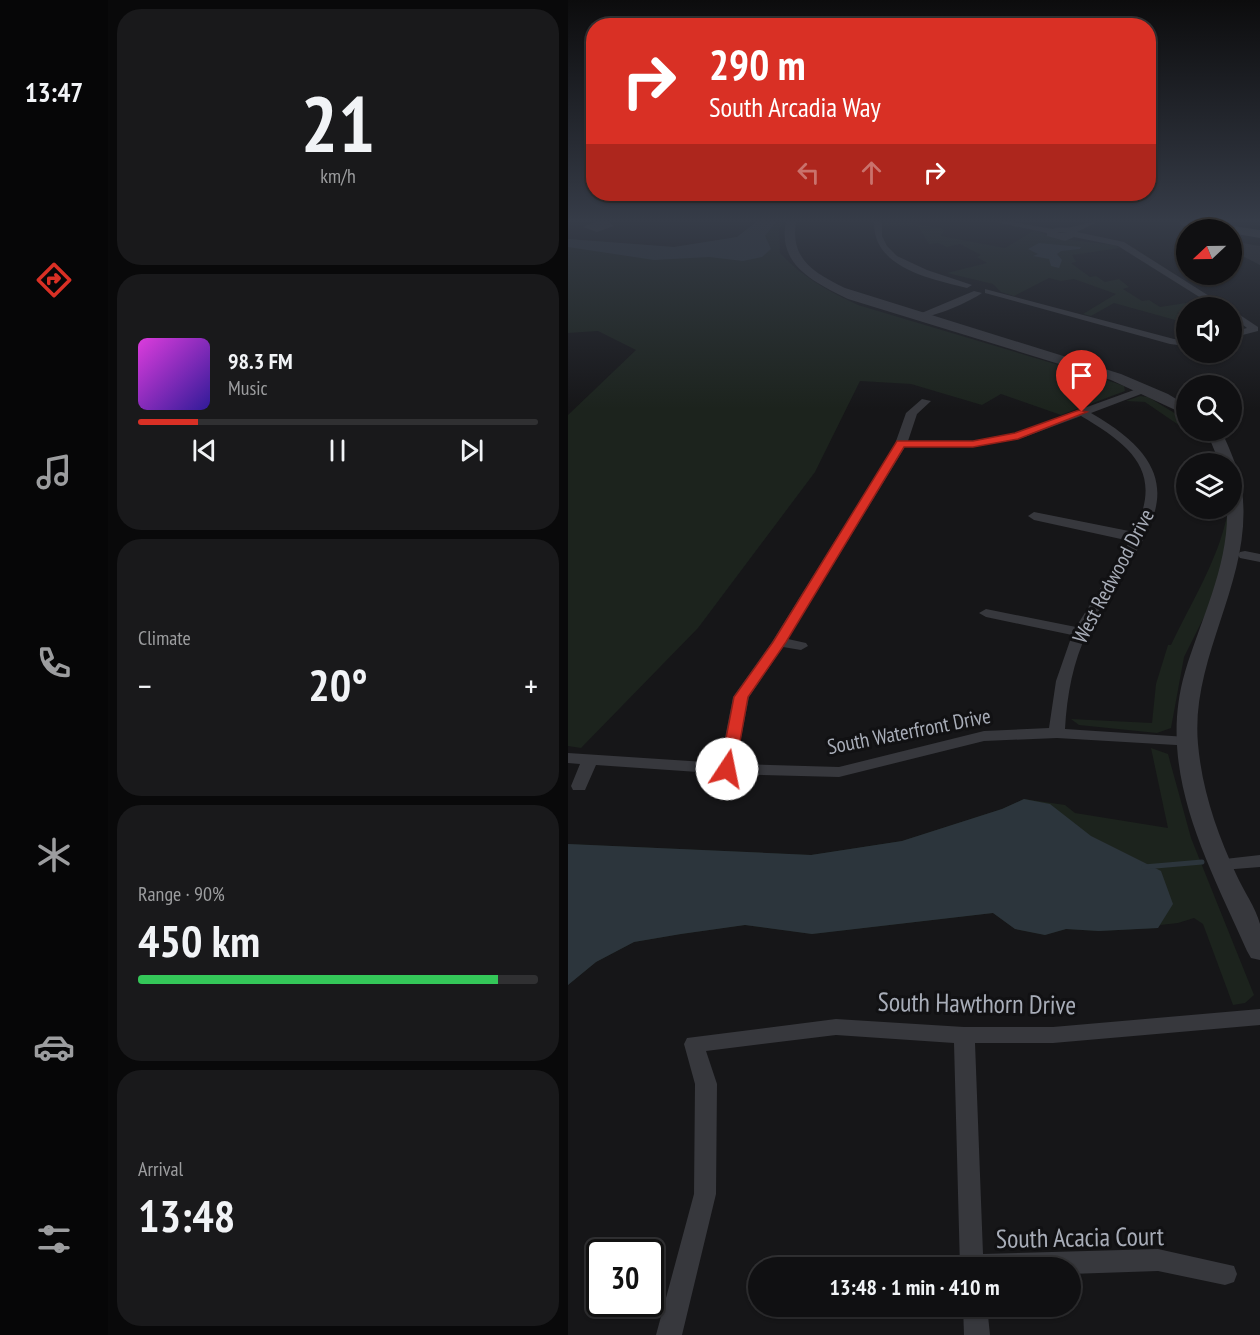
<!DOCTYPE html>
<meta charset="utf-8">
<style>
:root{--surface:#101012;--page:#19191b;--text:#f1f3f6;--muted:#9c9d9f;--line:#303032;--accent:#d93025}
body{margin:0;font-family:"PT Sans Narrow",sans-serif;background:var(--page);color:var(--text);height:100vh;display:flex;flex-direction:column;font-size:22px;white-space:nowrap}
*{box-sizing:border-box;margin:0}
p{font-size:20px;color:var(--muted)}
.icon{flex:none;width:33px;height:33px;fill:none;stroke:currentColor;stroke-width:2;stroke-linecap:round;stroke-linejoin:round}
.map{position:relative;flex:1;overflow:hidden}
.sheet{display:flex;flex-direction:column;gap:9px;padding:9px;background:#09090a;width:460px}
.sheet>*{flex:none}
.guide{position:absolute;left:18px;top:18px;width:570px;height:183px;border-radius:24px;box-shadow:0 2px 4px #0004,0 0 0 2px var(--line);background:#d93025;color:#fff;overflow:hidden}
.needle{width:39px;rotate:248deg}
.buttons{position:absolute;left:608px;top:219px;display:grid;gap:12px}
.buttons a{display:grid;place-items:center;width:66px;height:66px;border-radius:50%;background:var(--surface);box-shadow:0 2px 4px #0004,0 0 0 2px var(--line);font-size:30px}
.speed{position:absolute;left:18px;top:1239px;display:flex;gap:12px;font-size:30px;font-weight:700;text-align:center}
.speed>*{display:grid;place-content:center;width:78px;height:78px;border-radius:50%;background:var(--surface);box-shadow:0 2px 4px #0004,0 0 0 2px var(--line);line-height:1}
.speed .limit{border:3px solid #111;border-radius:9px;background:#fff;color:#111}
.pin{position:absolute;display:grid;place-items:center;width:51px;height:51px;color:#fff;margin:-62px -26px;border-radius:50% 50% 50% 0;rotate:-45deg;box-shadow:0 0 6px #0007}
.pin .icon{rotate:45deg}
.me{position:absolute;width:66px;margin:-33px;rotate:11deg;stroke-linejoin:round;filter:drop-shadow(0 0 4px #0008)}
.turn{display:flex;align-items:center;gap:21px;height:126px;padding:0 24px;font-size:27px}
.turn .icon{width:78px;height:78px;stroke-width:2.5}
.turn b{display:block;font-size:42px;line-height:51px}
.lanes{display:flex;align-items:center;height:57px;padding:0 24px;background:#0003;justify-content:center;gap:30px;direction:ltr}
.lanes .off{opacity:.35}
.big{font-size:45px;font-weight:700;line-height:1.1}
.sheet .card{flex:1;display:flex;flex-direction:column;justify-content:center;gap:9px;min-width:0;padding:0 21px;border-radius:24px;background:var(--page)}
.sheet .dial{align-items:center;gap:0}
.dial b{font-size:78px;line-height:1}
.song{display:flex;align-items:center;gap:18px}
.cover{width:72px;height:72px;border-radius:9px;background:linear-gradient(135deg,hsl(300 70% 55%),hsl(250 70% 35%))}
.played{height:6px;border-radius:3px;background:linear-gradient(90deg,var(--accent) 15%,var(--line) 15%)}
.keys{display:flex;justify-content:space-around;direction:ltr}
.heat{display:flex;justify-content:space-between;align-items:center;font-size:33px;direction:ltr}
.charge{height:9px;border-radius:4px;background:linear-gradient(90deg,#34c759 90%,var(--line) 0)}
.trip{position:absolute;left:180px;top:1257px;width:333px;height:60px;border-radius:30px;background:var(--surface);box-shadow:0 2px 4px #0004,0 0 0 2px var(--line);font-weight:700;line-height:60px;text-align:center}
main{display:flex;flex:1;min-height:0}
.tabs{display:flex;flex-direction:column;width:108px;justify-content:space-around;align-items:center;background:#060607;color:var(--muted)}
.tabs .icon{width:42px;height:42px}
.tabs .selected{color:var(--accent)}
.tabs b{font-size:27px;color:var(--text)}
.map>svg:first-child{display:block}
</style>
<main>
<nav class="tabs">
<b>13:47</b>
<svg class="icon selected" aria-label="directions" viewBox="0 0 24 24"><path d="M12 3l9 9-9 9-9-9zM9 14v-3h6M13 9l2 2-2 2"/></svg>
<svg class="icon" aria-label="music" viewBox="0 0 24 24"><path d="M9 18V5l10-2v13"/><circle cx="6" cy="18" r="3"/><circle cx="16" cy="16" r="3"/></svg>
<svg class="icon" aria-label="phone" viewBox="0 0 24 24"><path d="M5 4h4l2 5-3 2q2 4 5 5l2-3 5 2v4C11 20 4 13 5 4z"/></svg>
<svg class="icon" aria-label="climate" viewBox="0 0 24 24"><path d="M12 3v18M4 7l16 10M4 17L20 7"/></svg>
<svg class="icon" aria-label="car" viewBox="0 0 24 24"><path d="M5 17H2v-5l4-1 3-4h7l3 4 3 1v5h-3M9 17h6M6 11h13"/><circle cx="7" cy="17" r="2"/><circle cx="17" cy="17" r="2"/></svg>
<svg class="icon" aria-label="filters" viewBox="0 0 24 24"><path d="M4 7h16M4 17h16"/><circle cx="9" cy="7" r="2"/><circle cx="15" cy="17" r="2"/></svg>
</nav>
<section class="sheet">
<div class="card dial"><b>21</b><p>km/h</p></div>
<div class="card">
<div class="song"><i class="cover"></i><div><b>98.3 FM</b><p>Music</p></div></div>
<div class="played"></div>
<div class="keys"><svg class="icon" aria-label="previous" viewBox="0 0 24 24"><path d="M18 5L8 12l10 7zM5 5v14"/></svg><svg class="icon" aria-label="pause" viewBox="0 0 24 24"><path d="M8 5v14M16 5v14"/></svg><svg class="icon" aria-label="next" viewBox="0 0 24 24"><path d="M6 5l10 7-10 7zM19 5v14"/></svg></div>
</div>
<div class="card"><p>Climate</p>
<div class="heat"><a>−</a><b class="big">20°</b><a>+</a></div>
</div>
<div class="card"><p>Range · 90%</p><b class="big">450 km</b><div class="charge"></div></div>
<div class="card"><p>Arrival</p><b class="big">13:48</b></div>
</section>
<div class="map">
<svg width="692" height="1335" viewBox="0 0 692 1335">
<rect width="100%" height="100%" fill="#161618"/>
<g fill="#1c231d">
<path d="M 188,222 L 215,222 L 211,230 L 212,253 C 234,277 260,291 290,305 L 524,375 L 556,386 L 557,391 L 493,415 L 433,394 L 414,405 L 343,384 L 292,381 L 247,472 L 130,628 L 13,748 L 0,746 L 0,415 L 68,350 L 30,331 L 0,333 L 0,239 L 106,247 L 169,237 Z"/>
<polygon points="317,222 340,222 376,229 373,236 437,248 467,230 486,238 546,245 552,248 504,255 508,262 503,263 522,277 528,276 537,282 551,279 561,287 555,289 574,301 581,300 592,307 637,300 646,306 618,308 618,311 609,313 618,319 618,323 546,303 523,316 515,314 548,294 506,279 493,281 481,278 446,296 433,292 425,284 379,273 419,263 409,257 413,255 392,244 379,247 370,243 361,244 350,226 316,226"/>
<polygon points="572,396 580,397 618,420 618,430 577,402 558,401"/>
<path d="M 674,507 L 649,591 L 616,657 L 603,728 L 589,733 L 511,725 L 503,719 L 584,723 L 588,684 L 600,645 L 603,645 C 623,603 649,562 659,516 Z"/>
<polygon points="583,748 600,754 623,838 686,995 677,1003 665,1005 635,924 626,918 610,923 592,925 590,928 531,931 498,929 477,935 447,929 425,913 244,934 177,925 113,934 66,942 28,962 0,985 0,844 243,855 334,841 434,809 456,799 497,805 507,813 600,828"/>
</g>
<g fill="#2c353c">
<polygon points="188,222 208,222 197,236 203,249 194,257 175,261 141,257 86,260 0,247 0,239 106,247 169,237"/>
<polygon points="471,243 513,247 512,249 493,251 489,254 494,260 491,268 483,266 481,259 465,256 470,254 460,249"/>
<polygon points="456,799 482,804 523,836 593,871 605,904 590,928 531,931 498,929 477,935 447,929 425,913 244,934 177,925 113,934 66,942 28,962 0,985 0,844 243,855 334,841 434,809"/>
</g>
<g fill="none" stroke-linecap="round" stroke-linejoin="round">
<polyline stroke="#2c353c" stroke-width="5" points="576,867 634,862"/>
</g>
<polygon fill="#29292c" points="663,241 692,246 692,265 663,250"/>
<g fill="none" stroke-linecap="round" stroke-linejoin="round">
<g fill="#37383d" fill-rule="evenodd">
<polygon points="27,222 40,222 46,226 29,232 15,227"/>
<path d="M 306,222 L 314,222 L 314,236 L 319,246 L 329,256 L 359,270 L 404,285 L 399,288 C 363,279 305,268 306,222 Z"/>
<path d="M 428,222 L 444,222 L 485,229 C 492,226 497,229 504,227 C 514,225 519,222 529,222 L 509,232 L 556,242 L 660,308 L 649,308 L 550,246 L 506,237 L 497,241 L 479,236 L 479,233 ZM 492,232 L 500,233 L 501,233 L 489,233 Z"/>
<polygon points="417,289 606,339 618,340 618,346 602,344 417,293"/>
<path d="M 406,291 L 414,293 C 402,302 353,324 341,316 L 356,312 Z"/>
<polygon points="663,309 690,327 690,331 663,338 663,332 679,328 663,316"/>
<path d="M 577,386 L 582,389 L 581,391 L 523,413 C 649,485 565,542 520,631 C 505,661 499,695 497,729 L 619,737 L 627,742 L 625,746 L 489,738 L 416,741 L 271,777 L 159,774 L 28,765 L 17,790 L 5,790 L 3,786 L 12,764 L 0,763 L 0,753 L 152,763 L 165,697 L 204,642 L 327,444 L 338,413 L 354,399 L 363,401 L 349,414 L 340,441 L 405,441 L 447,433 ZM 513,416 C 564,446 596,472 566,532 L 466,512 L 460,516 L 466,520 L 562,541 L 508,627 L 418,609 L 411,613 L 418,617 L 504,635 L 488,681 L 481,728 L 416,731 L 271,767 L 168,764 L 181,697 L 215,647 L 233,650 L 240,646 L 238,643 L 220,639 L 337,447 L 405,447 L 454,438 Z"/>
<polygon points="677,551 692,554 692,562 672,558 670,555 672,552"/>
<polygon points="692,855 692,867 654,870 648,868 645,864 648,860"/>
<polygon points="692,1009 692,1025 485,1043 407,1043 415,1254 590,1249 666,1266 669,1274 666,1282 657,1285 590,1271 502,1274 502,1268 392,1268 386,1043 268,1035 138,1051 149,1084 148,1194 114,1335 88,1335 126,1194 127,1084 116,1044 119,1038 268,1019 396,1027 485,1027"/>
<polygon points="395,1306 419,1306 422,1335 396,1335"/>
</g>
<g fill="#37383d" fill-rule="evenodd">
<path d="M 218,222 L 228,222 C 222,260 247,273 277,288 L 553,374 L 600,394 L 618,405 L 618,415 L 543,380 L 280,299 C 246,282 209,265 218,222 Z"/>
<path d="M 638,430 L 653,430 C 662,450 671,469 674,490 C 686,579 622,656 630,744 C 634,790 649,833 668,874 C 675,890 688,908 692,924 C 692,935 692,949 692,960 L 683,958 L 679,951 C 640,863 588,771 617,672 C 633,619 661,565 659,508 L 663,508 L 663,464 L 652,464 Z"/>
</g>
<polygon fill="#45474d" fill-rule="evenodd" points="611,222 638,222 692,230 692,238 663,233 663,230 641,230 613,225"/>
</g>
<linearGradient id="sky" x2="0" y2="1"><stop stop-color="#0c0c0d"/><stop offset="0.54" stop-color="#363c48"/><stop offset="1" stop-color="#363c48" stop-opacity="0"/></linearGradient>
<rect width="692" height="409" fill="url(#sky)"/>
<polygon fill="#d93025" stroke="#8d1f18" stroke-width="1.5" points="511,410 519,412 450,439 405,447 336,447 218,642 180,697 167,769 164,772 154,772 152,769 166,697 205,642 329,441 405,441 447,433"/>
<g text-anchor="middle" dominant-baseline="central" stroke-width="6" stroke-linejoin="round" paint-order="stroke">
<g font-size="21" fill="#a8adb8" stroke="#111113">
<text transform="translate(545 576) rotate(-62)">West Redwood Drive</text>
<text transform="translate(341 731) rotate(-11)">South Waterfront Drive</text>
</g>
<g font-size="26" fill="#a8adb8" stroke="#111113">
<text transform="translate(409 1003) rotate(1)">South Hawthorn Drive</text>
<text transform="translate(512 1237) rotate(-1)">South Acacia Court</text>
</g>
</g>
</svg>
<div class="buttons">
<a><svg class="needle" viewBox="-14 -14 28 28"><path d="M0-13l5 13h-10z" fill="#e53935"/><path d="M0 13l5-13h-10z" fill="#9c9d9f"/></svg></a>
<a><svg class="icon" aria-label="sound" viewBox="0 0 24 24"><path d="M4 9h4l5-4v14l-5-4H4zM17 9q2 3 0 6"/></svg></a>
<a><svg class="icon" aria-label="search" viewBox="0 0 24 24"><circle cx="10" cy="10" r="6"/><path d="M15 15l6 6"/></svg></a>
<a><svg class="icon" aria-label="layers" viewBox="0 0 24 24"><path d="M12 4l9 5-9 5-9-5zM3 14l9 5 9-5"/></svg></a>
</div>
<div class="speed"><div class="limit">30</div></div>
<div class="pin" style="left:514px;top:412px;background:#d93025"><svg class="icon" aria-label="arrive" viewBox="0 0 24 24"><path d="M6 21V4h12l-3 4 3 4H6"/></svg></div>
<svg class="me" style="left:159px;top:769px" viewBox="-20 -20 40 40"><circle r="19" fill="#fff"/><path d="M0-13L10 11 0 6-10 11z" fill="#d93025"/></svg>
<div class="trip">13:48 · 1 min · 410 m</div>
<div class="guide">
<div class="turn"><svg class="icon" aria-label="right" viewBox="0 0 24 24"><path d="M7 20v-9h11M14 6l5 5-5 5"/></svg><div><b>290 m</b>South Arcadia Way</div></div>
<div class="lanes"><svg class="icon off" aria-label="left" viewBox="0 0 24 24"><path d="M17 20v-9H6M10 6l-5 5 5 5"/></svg><svg class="icon off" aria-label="ahead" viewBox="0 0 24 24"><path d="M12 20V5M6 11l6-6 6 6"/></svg><svg class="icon" aria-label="right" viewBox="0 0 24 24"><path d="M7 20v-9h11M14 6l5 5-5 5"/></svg></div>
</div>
</div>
</main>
